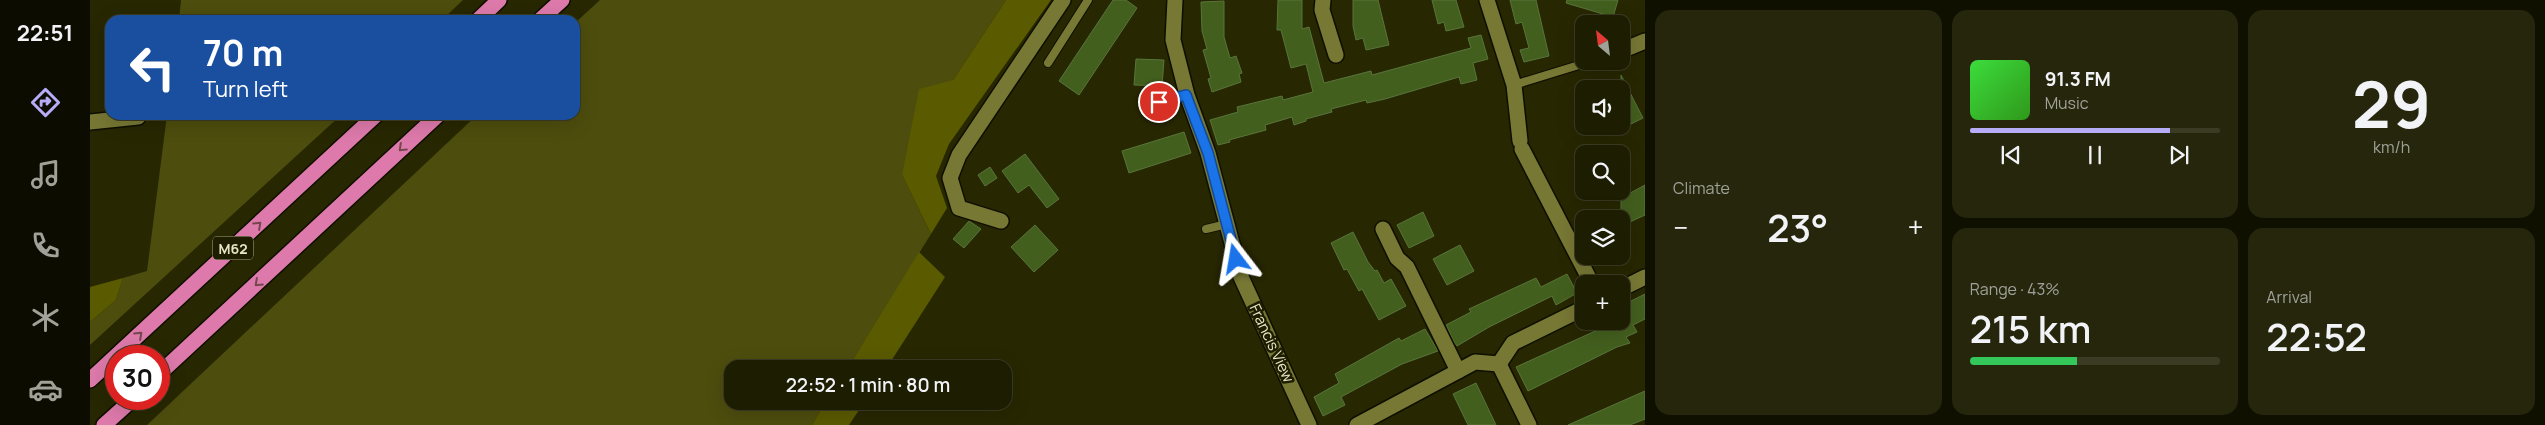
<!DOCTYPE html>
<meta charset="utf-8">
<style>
:root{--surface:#1d1d02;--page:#25260c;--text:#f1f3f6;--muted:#a0a299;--line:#3b3b24;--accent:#b6acf8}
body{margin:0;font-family:Manrope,sans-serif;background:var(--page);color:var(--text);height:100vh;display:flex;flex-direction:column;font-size:19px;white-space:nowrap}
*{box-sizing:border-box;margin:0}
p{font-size:16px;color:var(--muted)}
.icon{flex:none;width:28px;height:28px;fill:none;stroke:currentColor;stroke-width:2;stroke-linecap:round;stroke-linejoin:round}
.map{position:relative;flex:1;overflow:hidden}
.drawer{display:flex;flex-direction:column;gap:10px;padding:10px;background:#101001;width:900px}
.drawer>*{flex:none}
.banner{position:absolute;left:15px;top:15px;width:475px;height:105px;border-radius:15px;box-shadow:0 5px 20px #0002,0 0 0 1px var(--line);background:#1a4fa0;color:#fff;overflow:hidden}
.needle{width:32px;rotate:332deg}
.controls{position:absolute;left:1485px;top:15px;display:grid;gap:10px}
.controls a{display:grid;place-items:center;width:55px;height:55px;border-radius:10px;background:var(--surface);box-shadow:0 5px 20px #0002,0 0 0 1px var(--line);font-size:25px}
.speed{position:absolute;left:15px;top:345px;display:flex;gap:10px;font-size:25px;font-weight:700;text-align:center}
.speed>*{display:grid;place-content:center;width:65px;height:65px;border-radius:50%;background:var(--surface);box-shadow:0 5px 20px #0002,0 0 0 1px var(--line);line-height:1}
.speed .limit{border:8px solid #d22;background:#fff;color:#111}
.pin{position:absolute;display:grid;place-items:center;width:42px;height:42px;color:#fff;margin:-21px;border:2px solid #fff;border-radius:50%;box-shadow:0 1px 5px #0007}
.me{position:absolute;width:55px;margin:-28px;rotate:346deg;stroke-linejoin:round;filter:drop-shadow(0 0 4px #0008)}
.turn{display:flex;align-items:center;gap:18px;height:105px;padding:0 15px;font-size:22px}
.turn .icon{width:65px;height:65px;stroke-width:2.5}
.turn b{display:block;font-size:35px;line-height:42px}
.big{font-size:38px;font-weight:600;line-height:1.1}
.drawer .widget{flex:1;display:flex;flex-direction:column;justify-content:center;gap:8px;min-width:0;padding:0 18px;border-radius:15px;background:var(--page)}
.drawer .dial{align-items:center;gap:0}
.dial b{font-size:65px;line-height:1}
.song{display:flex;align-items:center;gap:15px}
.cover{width:60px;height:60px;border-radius:8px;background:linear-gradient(135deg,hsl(120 70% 55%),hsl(110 70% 35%))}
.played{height:5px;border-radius:2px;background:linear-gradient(90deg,var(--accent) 80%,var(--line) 80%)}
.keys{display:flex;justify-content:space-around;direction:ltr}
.heat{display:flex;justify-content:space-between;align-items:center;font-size:28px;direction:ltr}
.charge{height:8px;border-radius:4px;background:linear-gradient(90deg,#34c759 43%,var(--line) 0)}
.drawer .tiles{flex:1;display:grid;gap:10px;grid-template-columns:repeat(3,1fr)}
.widget:first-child{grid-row:span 2}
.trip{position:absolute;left:634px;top:360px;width:288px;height:50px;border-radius:15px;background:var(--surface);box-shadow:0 5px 20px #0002,0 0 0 1px var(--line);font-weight:600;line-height:50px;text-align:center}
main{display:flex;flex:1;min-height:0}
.menu{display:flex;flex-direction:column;width:90px;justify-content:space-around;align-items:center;background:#0c0c01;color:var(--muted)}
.menu .icon{width:35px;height:35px}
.menu .current{color:var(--accent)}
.menu b{font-size:22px;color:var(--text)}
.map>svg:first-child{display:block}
</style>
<main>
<nav class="menu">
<b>22:51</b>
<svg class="icon current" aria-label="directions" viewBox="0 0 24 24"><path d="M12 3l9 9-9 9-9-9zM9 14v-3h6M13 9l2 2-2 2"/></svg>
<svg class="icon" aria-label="music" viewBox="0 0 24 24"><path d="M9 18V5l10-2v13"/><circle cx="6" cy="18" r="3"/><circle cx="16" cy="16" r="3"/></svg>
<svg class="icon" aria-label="phone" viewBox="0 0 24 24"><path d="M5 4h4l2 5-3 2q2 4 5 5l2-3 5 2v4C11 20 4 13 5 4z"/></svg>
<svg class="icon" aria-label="climate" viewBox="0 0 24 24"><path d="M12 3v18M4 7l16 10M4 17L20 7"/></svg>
<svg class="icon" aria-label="car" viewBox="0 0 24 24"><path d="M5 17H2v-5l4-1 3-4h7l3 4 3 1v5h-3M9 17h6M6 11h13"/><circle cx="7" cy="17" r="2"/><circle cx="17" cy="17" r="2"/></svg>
</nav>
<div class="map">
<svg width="1555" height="425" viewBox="0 0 1555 425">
<rect width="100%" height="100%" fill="#272702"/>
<g fill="#4d4d0e">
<polygon points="91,0 373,0 352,20 89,20"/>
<polygon points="510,0 916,0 863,80 812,175 841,234 757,369 642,369 642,401 736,401 722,425 57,425 387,115 485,115 485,23"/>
<polygon points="77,115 251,115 0,345 0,322 26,300 33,278 57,271"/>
</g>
<g fill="#5a5a00">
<polygon points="916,0 961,0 859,144 846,176 857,208 841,234 812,175 829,89 863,80"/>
<polygon points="829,252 855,277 796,369 757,369"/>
<polygon points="33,278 26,300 0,322 0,287"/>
<polygon points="736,401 775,401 759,425 722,425"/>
</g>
<g fill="#435f1e" stroke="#59753a">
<polygon points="1023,0 1036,0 1047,8 989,95 969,81"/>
<polygon points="1188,0 1212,0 1212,29 1219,27 1234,83 1281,71 1282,75 1381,48 1378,38 1391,35 1398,59 1383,63 1387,80 1371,84 1369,77 1295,99 1277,103 1276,100 1241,109 1242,112 1216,119 1216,121 1204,125 1202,117 1175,125 1176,130 1139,140 1140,142 1128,145 1120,120 1148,112 1147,107 1192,96 1193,100 1223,92 1216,64 1201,68 1191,30 1187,30"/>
<polygon points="1263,0 1288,0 1299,45 1276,50 1273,38 1266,40 1263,26"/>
<polygon points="1342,0 1366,0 1374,27 1356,31 1354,22 1348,24"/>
<polygon points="1420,0 1446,0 1459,56 1434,62 1430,50 1439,48 1432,22 1426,24"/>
<polygon points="1477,0 1528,0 1523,17 1476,3"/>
<polygon points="1134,1 1134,37 1140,58 1146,56 1152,73 1149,74 1151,82 1122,92 1118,79 1121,78 1113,50 1117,49 1112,31 1111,2"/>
<polygon points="1046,59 1074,60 1072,86 1044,85"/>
<polygon points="1531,75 1553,118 1531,129"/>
<polygon points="1094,132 1101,153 1039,173 1032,151"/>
<polygon points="935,154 969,199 957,208 939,185 928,193 912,171"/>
<polygon points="900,167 907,178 895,186 888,175"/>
<polygon points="1555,185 1555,215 1531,226 1531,198"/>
<polygon points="1333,212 1344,236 1319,248 1307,225"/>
<polygon points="879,221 891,229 874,248 863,239"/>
<polygon points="945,225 968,250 944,272 921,247"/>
<polygon points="1263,232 1278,262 1285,271 1287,270 1294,283 1301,279 1316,306 1289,320 1272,289 1269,291 1257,269 1254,270 1241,243"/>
<polygon points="1370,245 1384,271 1357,285 1343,259"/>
<polygon points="1477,274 1487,293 1466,305 1462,296 1399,327 1367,346 1364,342 1356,325 1381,312 1379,309 1446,278 1451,287"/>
<polygon points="1555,294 1555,319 1543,325 1547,332 1536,337 1540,343 1527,347 1438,391 1426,367 1512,328 1508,321 1531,321 1531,311 1539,306 1537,303"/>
<polygon points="1335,329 1348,351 1312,364 1251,397 1255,405 1233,416 1224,397 1249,383 1245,374 1309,338 1311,341"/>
<polygon points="1386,383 1406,425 1378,425 1363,394"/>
<polygon points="1555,391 1555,419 1540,425 1478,425"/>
</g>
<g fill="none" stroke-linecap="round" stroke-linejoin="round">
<defs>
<g id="lane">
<polyline points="958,63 998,0"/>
<polyline points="1424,85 1502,61"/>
<polyline points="1056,105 1097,95"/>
<polyline points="1116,229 1137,224"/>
</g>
<g id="street">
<polyline points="1085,0 1083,40 1097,95 1118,153 1151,277 1219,425"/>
<polyline points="1233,0 1232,10 1246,55"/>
<polyline points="1397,0 1424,85 1430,141"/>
<polyline points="1531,51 1555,41"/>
<polyline points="0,122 48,117"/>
<polyline points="1432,149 1502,284"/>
<polyline points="911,221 869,208 860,178 869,155 973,0"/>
<polyline points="1293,229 1307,258 1317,267 1368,371"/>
<polyline points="1531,289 1555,277"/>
<polyline points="1409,364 1423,343 1494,308"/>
<polyline points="1409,364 1439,425"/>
<polyline points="1267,425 1385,362 1409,364"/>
</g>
<g id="highway">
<polyline points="388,20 409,0"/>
<polyline points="450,20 472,0"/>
<polyline points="69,374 348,115"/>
<polyline points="0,380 286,115"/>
<polyline points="14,425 43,399"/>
</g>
</defs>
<use href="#lane" stroke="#0f0f00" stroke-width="10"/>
<use href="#street" stroke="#0f0f00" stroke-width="18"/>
<use href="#highway" stroke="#0f0f00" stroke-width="18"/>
<use href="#lane" stroke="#777834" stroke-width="8"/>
<use href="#street" stroke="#777834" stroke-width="15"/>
<use href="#highway" stroke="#dd7aab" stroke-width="15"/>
</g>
<defs><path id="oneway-chevron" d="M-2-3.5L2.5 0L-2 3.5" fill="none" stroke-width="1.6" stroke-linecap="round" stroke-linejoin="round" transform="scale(1.25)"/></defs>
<g stroke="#74474d">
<use href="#oneway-chevron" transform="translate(312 148) rotate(137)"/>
<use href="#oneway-chevron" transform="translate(168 225) rotate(-43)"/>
<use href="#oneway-chevron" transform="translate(168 283) rotate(137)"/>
<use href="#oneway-chevron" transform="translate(49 335) rotate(-43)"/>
</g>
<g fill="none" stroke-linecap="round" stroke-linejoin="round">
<defs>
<polyline id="route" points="1069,102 1096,95 1118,153 1146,259"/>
</defs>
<use href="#route" stroke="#114b97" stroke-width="12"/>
<use href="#route" stroke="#1a73e8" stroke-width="9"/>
</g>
<g text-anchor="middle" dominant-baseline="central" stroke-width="5" stroke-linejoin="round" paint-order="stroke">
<rect fill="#1e1d00" stroke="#a9aa89" stroke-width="1" x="123" y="236.5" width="40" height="23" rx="4"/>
<g font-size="14" font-weight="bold" fill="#e5e6c4">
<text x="143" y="248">M62</text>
</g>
<g font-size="15" fill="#e5e6c4" stroke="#1e1d00">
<text transform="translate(1182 343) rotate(65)">Francis View</text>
</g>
</g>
</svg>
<div class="controls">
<a><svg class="needle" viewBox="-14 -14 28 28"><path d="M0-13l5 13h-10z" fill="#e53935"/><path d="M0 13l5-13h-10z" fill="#a0a299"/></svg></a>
<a><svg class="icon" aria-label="sound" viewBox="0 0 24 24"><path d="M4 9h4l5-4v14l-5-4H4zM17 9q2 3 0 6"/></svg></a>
<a><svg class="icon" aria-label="search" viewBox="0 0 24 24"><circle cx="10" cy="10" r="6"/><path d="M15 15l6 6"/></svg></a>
<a><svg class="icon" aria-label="layers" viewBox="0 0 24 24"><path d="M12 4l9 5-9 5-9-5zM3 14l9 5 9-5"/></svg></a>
<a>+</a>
</div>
<div class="speed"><div class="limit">30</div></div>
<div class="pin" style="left:1069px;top:102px;background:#d93025"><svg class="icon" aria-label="arrive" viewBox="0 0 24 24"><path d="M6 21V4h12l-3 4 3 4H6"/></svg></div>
<svg class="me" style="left:1146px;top:259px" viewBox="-20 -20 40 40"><path d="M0-17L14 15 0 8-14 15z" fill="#1a73e8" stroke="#fff" stroke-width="4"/></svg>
<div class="trip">22:52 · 1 min · 80 m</div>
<div class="banner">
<div class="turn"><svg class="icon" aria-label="left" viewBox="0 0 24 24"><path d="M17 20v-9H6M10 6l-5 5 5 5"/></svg><div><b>70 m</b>Turn left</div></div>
</div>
</div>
<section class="drawer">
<div class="tiles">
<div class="widget"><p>Climate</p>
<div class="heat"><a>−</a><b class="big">23°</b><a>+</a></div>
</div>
<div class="widget">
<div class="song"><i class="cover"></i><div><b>91.3 FM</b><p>Music</p></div></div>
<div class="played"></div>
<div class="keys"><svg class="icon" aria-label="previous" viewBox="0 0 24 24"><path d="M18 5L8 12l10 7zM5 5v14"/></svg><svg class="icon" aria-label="pause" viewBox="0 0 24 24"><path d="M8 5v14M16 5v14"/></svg><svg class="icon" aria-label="next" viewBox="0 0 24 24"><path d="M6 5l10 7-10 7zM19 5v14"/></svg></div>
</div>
<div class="widget dial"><b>29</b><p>km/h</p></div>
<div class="widget"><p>Range · 43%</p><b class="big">215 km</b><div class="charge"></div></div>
<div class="widget"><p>Arrival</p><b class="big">22:52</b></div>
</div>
</section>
</main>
